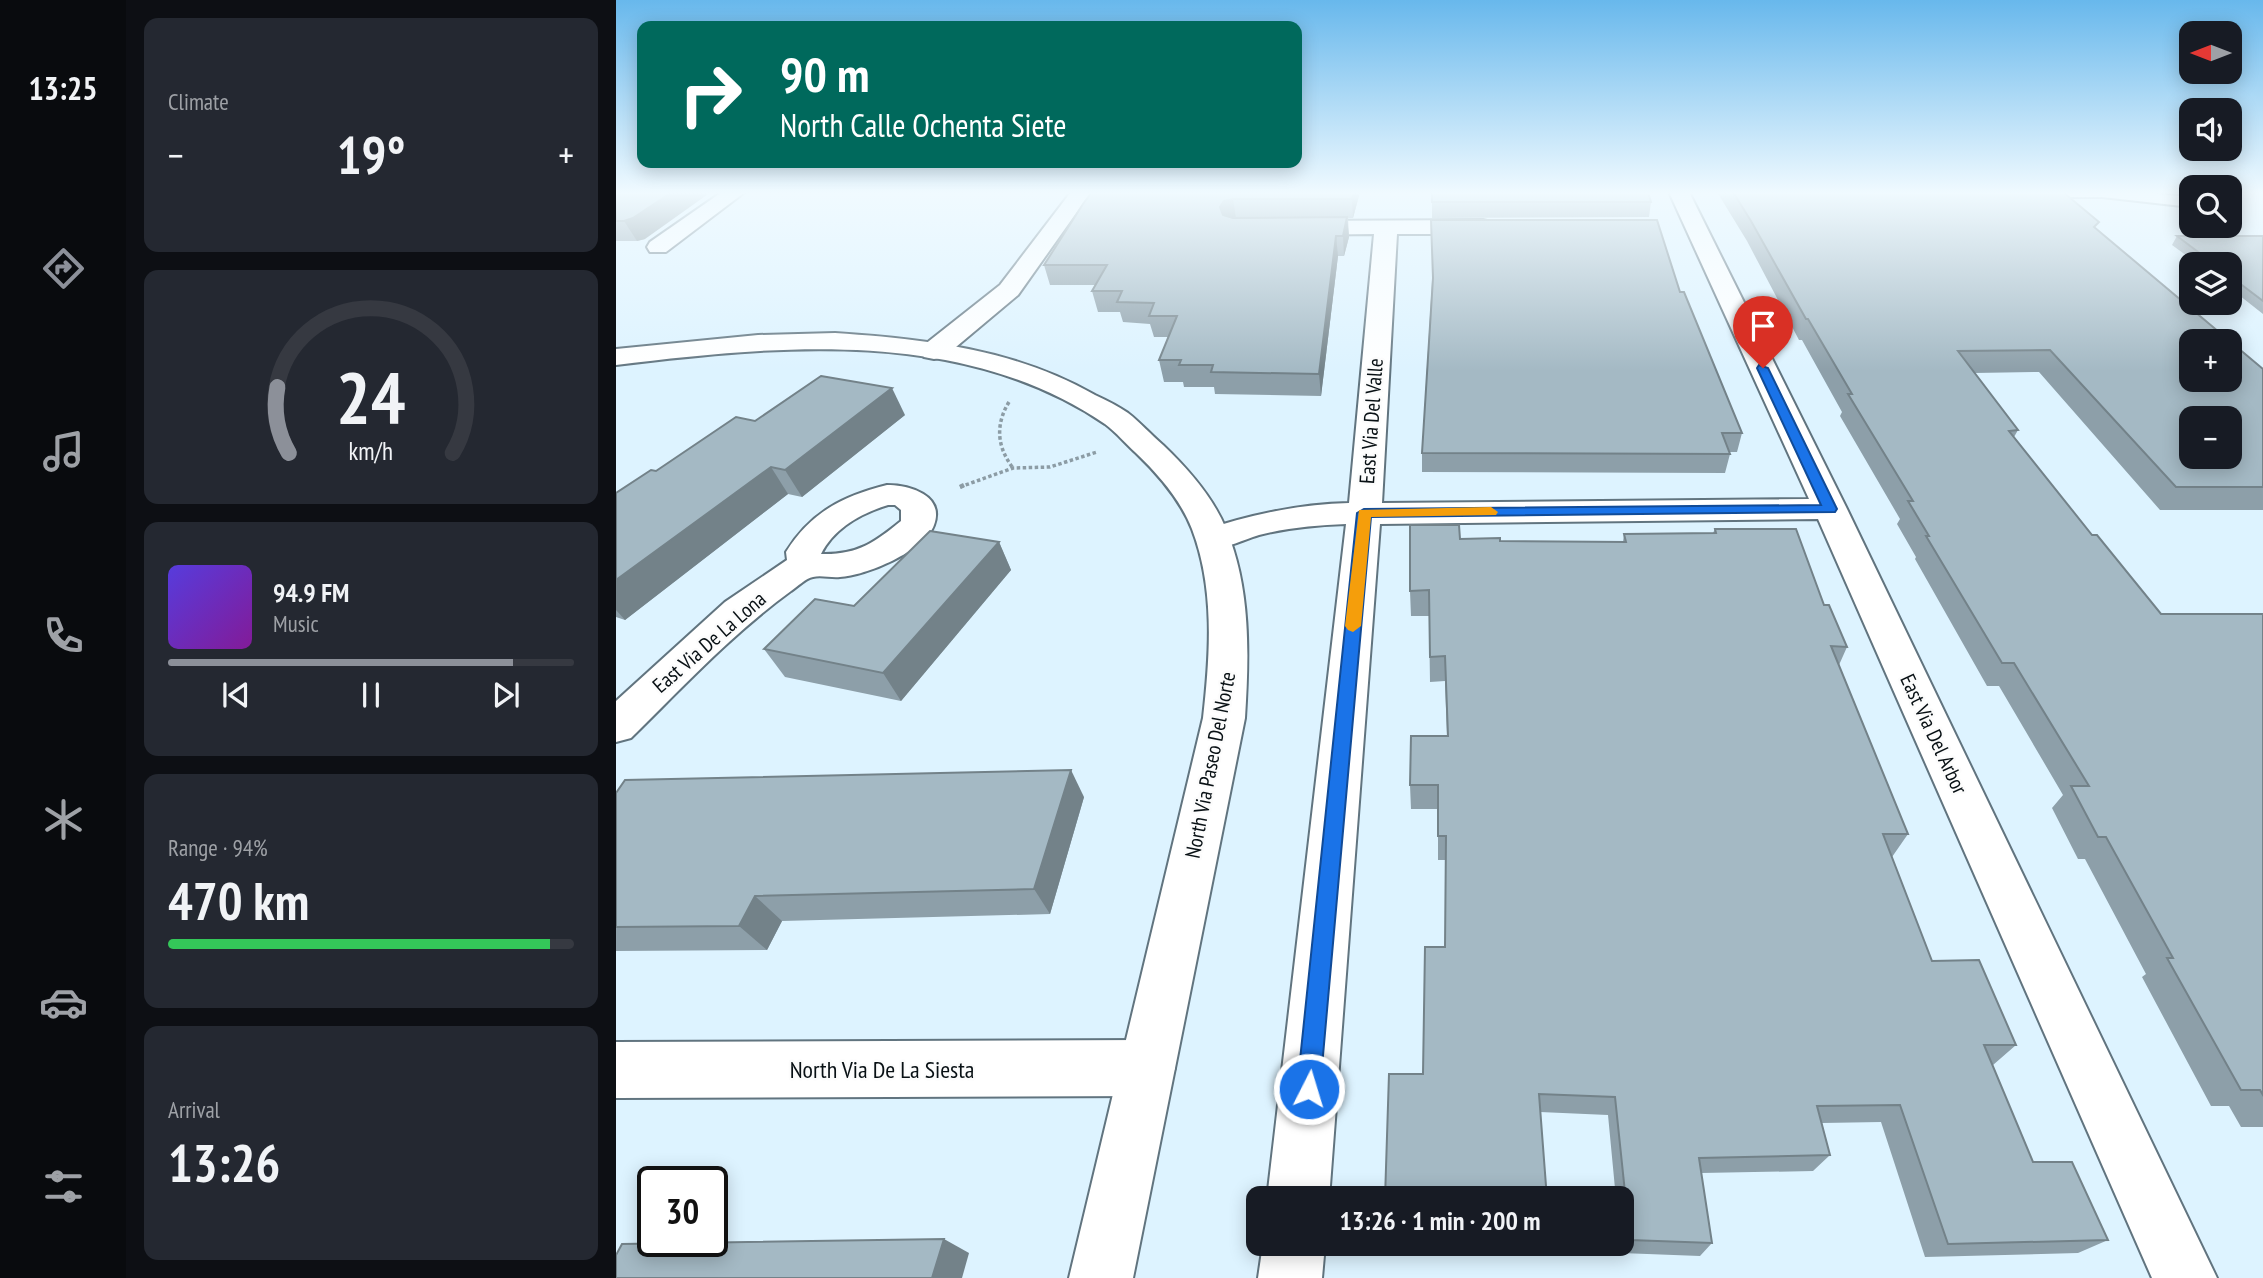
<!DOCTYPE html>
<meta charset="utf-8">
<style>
:root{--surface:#171b24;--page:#242831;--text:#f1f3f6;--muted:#9ea1a6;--line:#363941;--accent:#8c9099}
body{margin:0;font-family:"PT Sans Narrow",sans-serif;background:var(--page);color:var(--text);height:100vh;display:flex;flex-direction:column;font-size:26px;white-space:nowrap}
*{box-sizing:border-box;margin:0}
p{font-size:23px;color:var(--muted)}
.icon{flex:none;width:38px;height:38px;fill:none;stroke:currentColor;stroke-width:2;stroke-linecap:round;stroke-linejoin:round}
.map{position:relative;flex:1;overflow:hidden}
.drawer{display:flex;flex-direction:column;gap:18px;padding:18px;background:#0d0f14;width:490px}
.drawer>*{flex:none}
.banner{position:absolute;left:21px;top:21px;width:665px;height:147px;border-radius:14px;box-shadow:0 4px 18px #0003;background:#00695c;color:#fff;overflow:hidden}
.needle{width:46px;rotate:270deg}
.fabs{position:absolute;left:1563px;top:21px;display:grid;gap:14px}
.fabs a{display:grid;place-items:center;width:63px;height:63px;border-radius:14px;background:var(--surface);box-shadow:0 4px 18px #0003;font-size:35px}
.speed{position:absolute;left:21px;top:1166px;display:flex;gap:14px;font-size:35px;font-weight:700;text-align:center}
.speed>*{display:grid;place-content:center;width:91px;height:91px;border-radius:50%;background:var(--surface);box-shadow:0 4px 18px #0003;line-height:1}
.speed .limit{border:4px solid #111;border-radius:10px;background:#fff;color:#111}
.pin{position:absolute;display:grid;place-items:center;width:60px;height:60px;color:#fff;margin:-72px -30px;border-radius:50% 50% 50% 0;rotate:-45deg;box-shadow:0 0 7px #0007}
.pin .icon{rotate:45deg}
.me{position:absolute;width:77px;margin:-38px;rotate:5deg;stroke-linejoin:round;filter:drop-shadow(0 0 5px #0008)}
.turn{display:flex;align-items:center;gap:24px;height:147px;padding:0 28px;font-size:32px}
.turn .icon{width:91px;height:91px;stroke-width:2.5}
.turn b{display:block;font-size:49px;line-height:60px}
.big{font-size:52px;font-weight:700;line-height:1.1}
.drawer .widget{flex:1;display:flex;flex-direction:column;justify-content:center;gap:10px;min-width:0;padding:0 24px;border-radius:14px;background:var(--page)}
.drawer .dial{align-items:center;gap:0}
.dial svg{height:182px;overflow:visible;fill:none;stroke:var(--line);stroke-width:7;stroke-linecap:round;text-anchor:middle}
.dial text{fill:var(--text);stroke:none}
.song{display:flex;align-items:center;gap:21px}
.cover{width:84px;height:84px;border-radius:10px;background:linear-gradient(135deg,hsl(250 70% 55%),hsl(290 70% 35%))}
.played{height:7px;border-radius:4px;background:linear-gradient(90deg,var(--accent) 85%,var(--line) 85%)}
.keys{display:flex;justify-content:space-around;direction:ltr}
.heat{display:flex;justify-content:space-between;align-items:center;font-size:38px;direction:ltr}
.charge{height:10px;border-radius:5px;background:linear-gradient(90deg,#34c759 94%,var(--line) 0)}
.trip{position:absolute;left:630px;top:1186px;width:388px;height:70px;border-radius:14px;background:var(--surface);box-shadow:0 4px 18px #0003;font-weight:700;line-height:70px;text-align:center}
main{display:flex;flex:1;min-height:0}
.tab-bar{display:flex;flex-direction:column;width:126px;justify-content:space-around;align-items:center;background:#090b0e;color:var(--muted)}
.tab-bar .icon{width:49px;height:49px}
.tab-bar .on{color:var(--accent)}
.tab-bar b{font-size:32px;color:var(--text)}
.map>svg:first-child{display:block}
</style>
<main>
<nav class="tab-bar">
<b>13:25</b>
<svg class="icon on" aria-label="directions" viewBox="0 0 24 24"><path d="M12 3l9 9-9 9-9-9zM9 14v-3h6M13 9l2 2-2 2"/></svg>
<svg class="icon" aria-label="music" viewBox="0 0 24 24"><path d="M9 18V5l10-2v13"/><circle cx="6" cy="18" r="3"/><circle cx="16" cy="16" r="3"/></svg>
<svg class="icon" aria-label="phone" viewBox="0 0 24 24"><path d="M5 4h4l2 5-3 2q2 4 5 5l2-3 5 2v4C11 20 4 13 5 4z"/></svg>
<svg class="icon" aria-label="climate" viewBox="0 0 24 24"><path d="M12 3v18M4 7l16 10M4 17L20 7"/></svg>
<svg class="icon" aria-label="car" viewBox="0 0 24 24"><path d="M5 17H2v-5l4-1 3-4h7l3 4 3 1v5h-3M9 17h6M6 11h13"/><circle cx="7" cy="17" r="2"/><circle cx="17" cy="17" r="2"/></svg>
<svg class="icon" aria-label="filters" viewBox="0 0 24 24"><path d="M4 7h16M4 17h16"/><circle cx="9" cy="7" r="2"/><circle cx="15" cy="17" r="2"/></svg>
</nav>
<section class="drawer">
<div class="widget"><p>Climate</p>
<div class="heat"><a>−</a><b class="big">19°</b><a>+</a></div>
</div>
<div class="widget dial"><svg viewBox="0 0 100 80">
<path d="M14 69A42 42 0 1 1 86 69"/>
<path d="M14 69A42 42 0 0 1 9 40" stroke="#8c9099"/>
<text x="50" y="56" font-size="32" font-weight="700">24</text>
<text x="50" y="72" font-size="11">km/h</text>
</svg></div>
<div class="widget">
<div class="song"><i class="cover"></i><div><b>94.9 FM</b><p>Music</p></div></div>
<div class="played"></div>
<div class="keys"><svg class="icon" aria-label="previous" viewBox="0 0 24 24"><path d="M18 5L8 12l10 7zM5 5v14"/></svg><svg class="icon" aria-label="pause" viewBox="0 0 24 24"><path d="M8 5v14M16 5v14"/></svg><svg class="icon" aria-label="next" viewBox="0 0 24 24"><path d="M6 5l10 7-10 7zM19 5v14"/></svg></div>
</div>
<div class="widget"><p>Range · 94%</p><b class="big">470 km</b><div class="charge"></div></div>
<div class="widget"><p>Arrival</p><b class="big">13:26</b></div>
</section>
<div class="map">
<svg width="1647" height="1278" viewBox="0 0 1647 1278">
<rect width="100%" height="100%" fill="#ddf3ff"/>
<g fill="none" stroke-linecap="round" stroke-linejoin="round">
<defs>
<polygon id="service" points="1403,192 1520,192 1575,197 1575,207 1486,197 1410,197 1405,196"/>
<g id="minor">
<polygon points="106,192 129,192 50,252 34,252 31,247 34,242"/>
<polygon points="455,192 475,192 402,295 328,357 318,359 308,357 305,351 308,345 384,285"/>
<path d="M 1053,192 L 1073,192 L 1231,509 L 1601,1278 L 1536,1278 L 1202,519 L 764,524 L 713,1199 L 651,1199 L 730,524 C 702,525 670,528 643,535 C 623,541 606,552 585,547 L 580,539 L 585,531 C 633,515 682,504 733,503 L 758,234 L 679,235 L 671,233 L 668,228 L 671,223 L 679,221 L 867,220 L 875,222 L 878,227 L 875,232 L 867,234 L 781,234 L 766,503 L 1193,499 Z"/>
<path d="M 271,485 C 293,485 329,495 318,525 C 309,551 249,576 224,577 C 215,578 205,575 197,577 C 190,578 181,587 175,591 C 116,634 67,687 15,738 L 0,742 L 0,701 L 109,602 L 171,560 L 170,552 C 195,512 227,496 271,485 ZM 272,505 L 279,505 L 285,510 L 285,521 C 258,543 241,555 205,554 C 218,528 246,513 272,505 Z"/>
<polygon points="531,1040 551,1048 559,1068 551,1088 531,1096 0,1098 0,1042"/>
<polygon points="647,1244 709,1244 706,1278 642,1278"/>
</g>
<path id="tertiary" d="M 219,333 C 309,339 399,349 479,395 C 490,400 502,406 512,413 C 524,422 535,435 547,445 C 572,469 597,497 610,529 C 635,588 633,656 629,718 L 517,1278 L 453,1278 L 587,718 C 594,656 599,589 576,529 C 564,499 543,475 520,453 C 510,444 500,432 489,424 C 347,327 162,345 0,365 L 0,349 L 142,335 Z"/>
</defs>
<use href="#service" stroke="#61747f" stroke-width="4"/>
<use href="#minor" stroke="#61747f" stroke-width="4"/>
<use href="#tertiary" stroke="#61747f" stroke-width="4"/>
<g stroke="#8c9ca5" stroke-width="3.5" stroke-dasharray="3.5 2.5" stroke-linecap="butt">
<path d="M 393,402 C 379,425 381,447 397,468"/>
<polyline points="344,487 397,468 434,467 481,452"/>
</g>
<polyline stroke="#8c9ca5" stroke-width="4.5" stroke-dasharray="5 3.5" stroke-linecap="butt" points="344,487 348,485"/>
<use href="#service" fill="#fff" fill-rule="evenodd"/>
<use href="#minor" fill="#fff" fill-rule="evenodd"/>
<use href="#tertiary" fill="#fff" fill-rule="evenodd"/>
</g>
<g fill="#8d9fa9">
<polygon points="0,192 29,239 21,241 0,241"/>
<polygon points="476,192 744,192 737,218 732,218 733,237 728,256 722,256 705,396 599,394 598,387 568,387 567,382 548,382 543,360 552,337 538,337 534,324 507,322 504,312 482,312 476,291 480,285 434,285 428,265"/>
<polygon points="816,192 1035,202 1033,217 816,218"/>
<polygon points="1101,192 1447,192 1479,229 1647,369 1647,510 1544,510 1423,372 1358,373 1402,430 1398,437 1476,535 1545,614 1647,614 1647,1127 1625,1127 1613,1106 1595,1106 1526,977 1530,974 1469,859 1462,859 1436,808 1447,795 1383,686 1371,686 1299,559 1300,557 1281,524 1284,519 1224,416 1226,412 1186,340 1183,340 1131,241"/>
<polygon points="1561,236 1647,236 1647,314 1614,288 1614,264 1582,264 1556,245"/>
<polygon points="816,281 1064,292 1126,433 1121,452 1114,452 1114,454 1109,473 806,472 806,453"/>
<polygon points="289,415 186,497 172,494 9,620 0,617 0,493 139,421"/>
<polygon points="1099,529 1208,605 1231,647 1223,665 1292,834 1276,857 1316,961 1400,1045 1377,1065 1376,1065 1417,1162 1492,1240 1462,1253 1309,1257 1265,1122 1206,1123 1214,1155 1197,1171 1085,1173 1096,1243 1084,1256 1005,1253 1005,1244 1006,1244 1006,1199 1000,1199 992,1115 924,1112 807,1074 829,947 830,860 822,860 822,809 795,809 794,785 831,736 829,681 814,682 813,616 795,616 794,591 844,539 884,541 1007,542 1008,534 1097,533"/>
<polygon points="383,542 395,570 285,701 169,677 148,649 238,606"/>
<polygon points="0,793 468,797 434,914 166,921 151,950 0,951"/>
</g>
<g fill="#738289">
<polygon points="56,192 95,192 29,239 21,241 8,221"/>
<polygon points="738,192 744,192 737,218 736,199"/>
<polygon points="617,199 620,218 607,227 604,207 608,201"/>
<polygon points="731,217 733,237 728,256 727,236"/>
<polygon points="720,236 722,256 705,396 703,374"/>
<polygon points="276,388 289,415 186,497 169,470"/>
<polygon points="155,467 172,494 9,620 0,610 0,580"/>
<polygon points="383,542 395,570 285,701 267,673"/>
<polygon points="455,770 468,797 434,914 418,889"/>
<polygon points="139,896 166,921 151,950 123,926"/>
<polygon points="328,1239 353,1253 346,1278 316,1278"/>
</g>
<g fill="#a4b9c4" stroke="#738289" stroke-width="2" fill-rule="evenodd">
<polygon points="0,192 56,192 17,218 8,221 0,221"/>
<polygon points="476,192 738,192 736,199 617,199 608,201 604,207 607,215 617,218 731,217 727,236 720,236 703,374 595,372 597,365 563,365 565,360 543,360 561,316 533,316 538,303 501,302 506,291 476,291 491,265 428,265 467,204"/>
<polygon points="816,192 1032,192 1035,202 816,202"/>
<path d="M 1117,192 L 1447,192 L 1483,222 L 1478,227 L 1647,369 L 1647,487 L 1560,487 L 1434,350 L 1342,351 L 1402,430 L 1393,431 L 1476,535 L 1481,535 L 1545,614 L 1647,614 L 1647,1095 L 1644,1090 L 1625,1090 L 1551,958 L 1557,958 L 1490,837 L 1482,837 L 1455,786 L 1473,786 L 1398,663 L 1386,663 L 1310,536 L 1313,536 L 1292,501 L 1297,501 L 1232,394 L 1236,394 L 1192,319 L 1190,319 L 1135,221 ZM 1575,341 L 1614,341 L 1614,380 L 1575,380 ZM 1575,418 L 1614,418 L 1614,457 L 1575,457 Z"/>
<polygon points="815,220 1041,220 1064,292 1068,292 1126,433 1106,433 1114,454 806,453 817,278"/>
<polygon points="1561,236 1647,236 1647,301 1614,276 1614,264 1598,264"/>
<polygon points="205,376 276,388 169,470 155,467 0,580 0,493 35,470 40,471 120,417 139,421"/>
<polygon points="794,525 843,525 844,539 884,538 884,541 1010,542 1008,534 1100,533 1099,529 1180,529 1208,605 1213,605 1231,647 1215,646 1292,834 1267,834 1316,961 1363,960 1400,1045 1368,1045 1417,1162 1456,1162 1492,1240 1332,1244 1284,1105 1201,1106 1214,1155 1083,1158 1096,1243 1014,1240 999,1097 923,1094 931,1199 769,1199 773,1074 807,1074 809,947 829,947 830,836 822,836 822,785 794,785 795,736 832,736 829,656 814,657 813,590 794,591"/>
<polygon points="314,531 383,542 267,673 148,649 199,599 238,606"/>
<polygon points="455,770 418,889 139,896 123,926 0,927 0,793 9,780"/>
<polygon points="328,1239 316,1278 0,1278 0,1255 6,1244"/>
</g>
<linearGradient id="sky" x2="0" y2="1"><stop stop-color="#68b8ec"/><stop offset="0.52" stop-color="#f0faff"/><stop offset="1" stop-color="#f0faff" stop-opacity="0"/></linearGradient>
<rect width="1647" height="371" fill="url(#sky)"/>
<polygon fill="#1a73e8" stroke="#114b97" stroke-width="2" points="1143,365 1152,368 1221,509 1219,512 755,517 704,1089 701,1098 693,1101 684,1098 681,1089 741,513 748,509 1205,505 1141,368"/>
<polygon fill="#f59e0b" points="875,507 882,512 880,515 755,517 745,626 737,632 732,630 729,626 743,510"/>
<g text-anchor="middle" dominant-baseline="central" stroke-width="5" stroke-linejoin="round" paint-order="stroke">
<g font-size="21" fill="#081014" stroke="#fcfcfc">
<text transform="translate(755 421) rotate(-86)">East Via Del Valle</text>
<text transform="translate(93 642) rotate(-41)">East Via De La Lona</text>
<text transform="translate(1318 734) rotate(65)">East Via Del Arbor</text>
<text transform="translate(594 765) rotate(-79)">North Via Paseo Del Norte</text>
</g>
<g font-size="24" fill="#081014" stroke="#fcfcfc">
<text x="266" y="1069">North Via De La Siesta</text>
</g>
</g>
</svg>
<div class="fabs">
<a><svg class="needle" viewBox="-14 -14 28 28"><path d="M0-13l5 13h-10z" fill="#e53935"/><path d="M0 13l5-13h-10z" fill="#9ea1a6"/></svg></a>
<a><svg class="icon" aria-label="sound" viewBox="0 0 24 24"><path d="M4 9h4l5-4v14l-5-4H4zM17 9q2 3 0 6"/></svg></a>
<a><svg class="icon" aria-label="search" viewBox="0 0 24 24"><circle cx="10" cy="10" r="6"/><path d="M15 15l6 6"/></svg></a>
<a><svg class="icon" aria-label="layers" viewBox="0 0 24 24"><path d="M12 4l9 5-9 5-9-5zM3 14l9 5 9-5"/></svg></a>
<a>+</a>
<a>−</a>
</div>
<div class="speed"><div class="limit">30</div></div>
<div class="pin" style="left:1147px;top:368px;background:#d93025"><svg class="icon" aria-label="arrive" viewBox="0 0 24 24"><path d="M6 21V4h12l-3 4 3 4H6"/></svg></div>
<svg class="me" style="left:693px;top:1089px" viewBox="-20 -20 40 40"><circle r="17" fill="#1a73e8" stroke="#fff" stroke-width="3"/><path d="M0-11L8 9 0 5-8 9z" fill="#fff"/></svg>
<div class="trip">13:26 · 1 min · 200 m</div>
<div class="banner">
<div class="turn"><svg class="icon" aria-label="right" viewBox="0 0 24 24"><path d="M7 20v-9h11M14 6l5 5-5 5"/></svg><div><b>90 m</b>North Calle Ochenta Siete</div></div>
</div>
</div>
</main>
